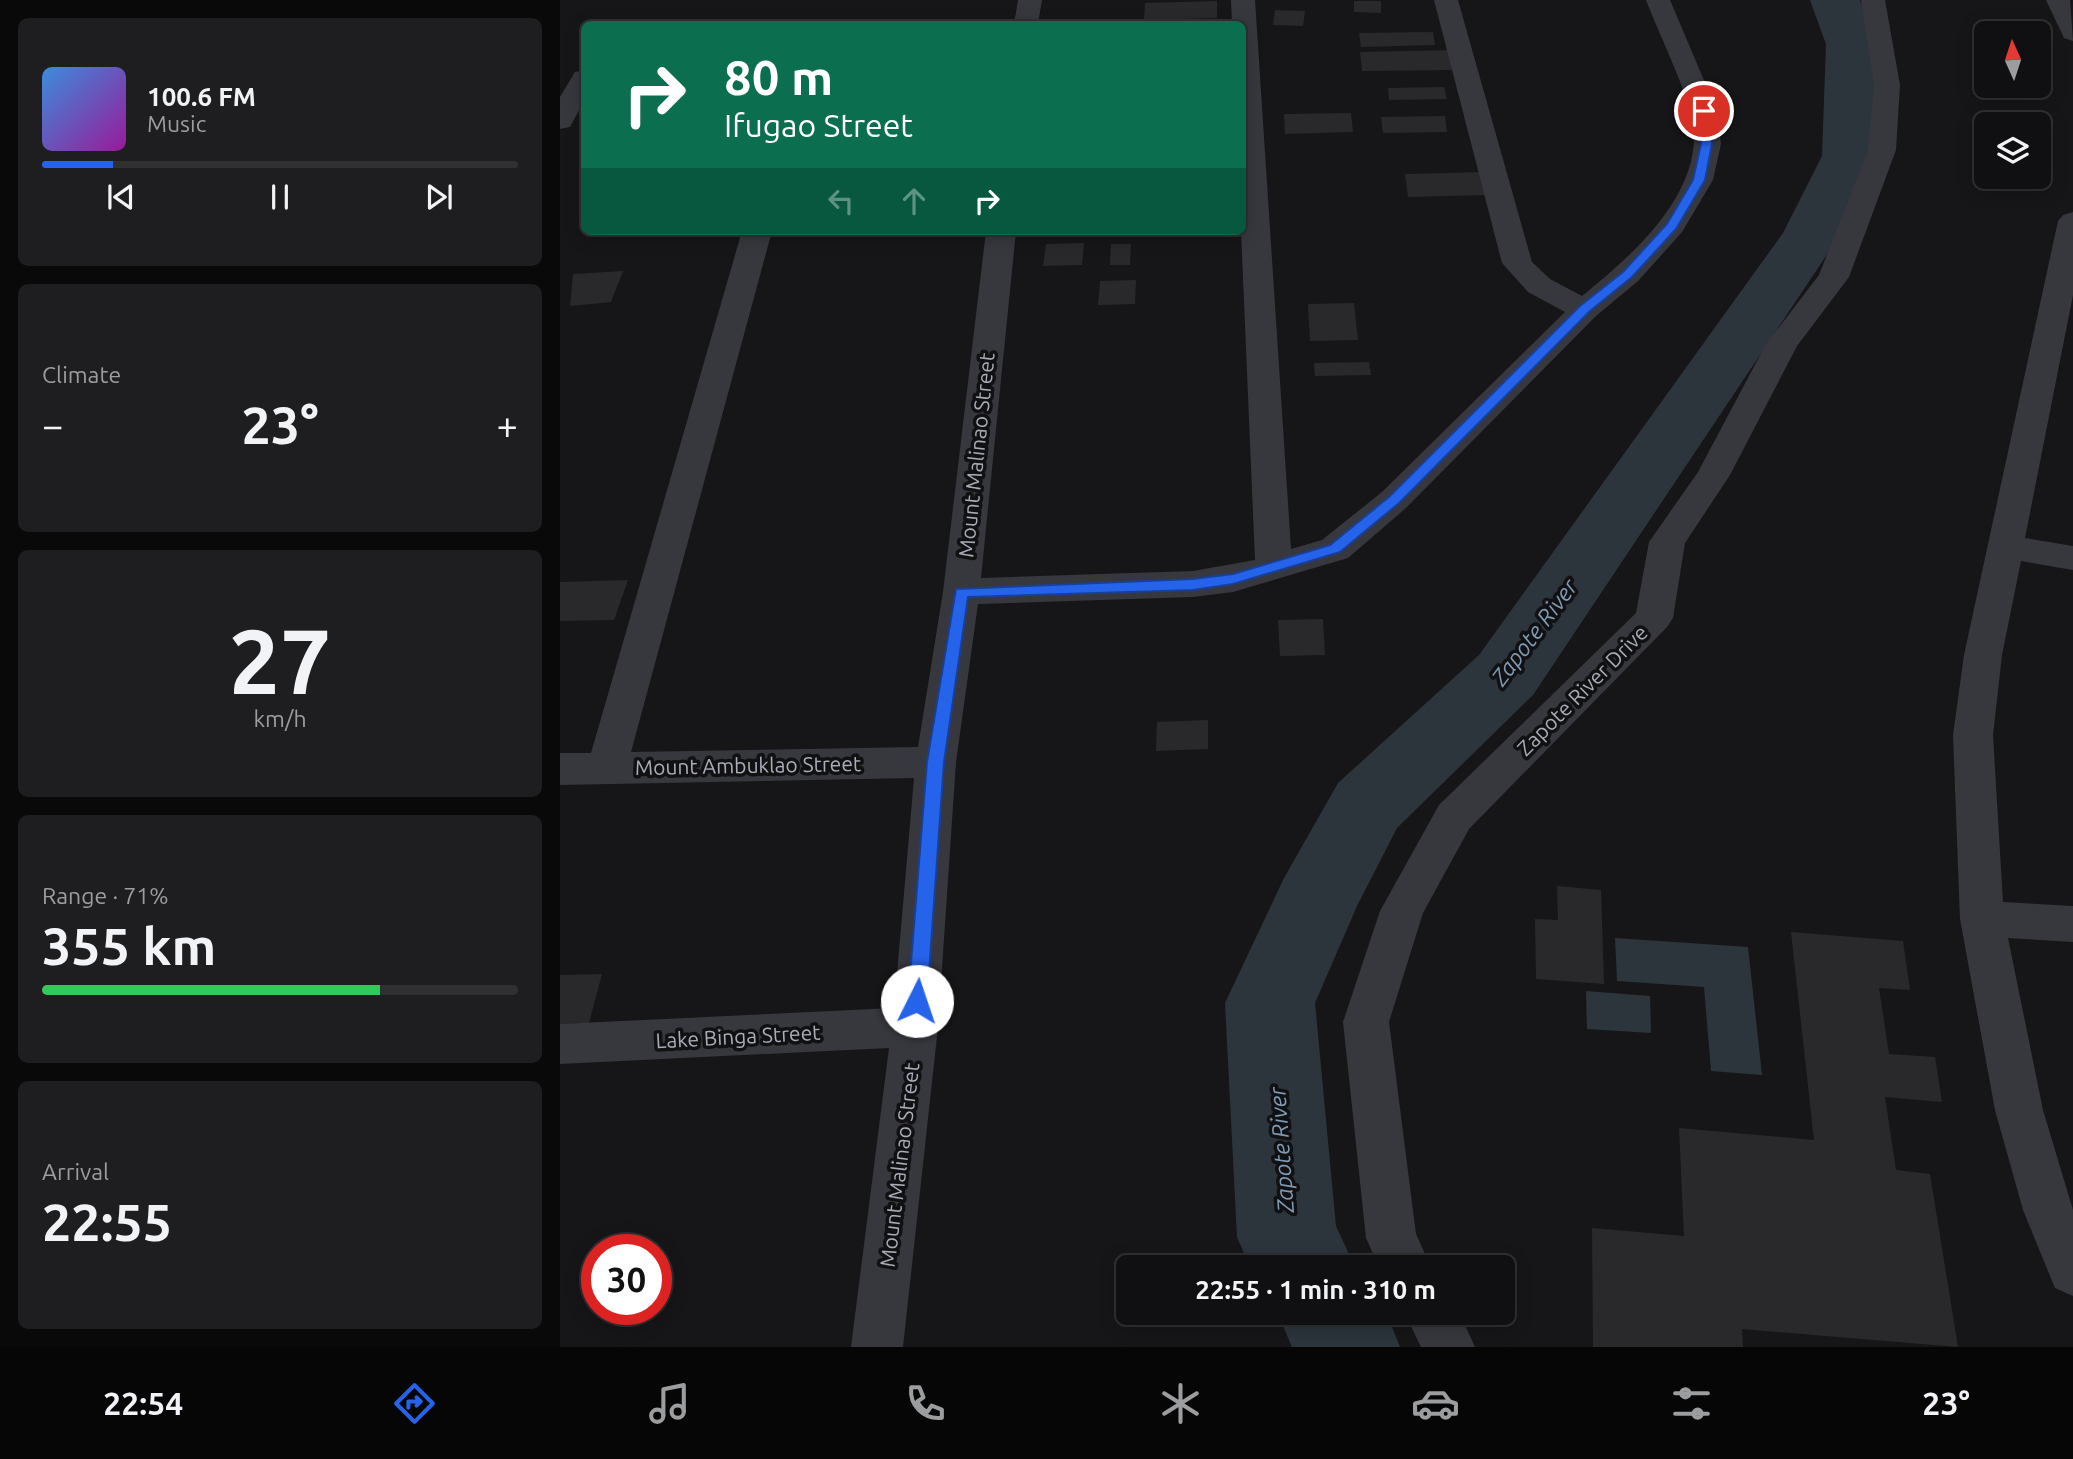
<!DOCTYPE html>
<meta charset="utf-8">
<style>
:root{--surface:#101012;--page:#1e1e20;--text:#f1f3f6;--muted:#9c9d9f;--line:#303032;--accent:#2563eb}
body{margin:0;font-family:Ubuntu,sans-serif;background:var(--page);color:var(--text);height:100vh;display:flex;flex-direction:column;font-size:26px;white-space:nowrap}
*{box-sizing:border-box;margin:0}
p{font-size:23px;color:var(--muted)}
.icon{flex:none;width:38px;height:38px;fill:none;stroke:currentColor;stroke-width:2;stroke-linecap:round;stroke-linejoin:round}
.map{position:relative;flex:1;overflow:hidden}
.details{display:flex;flex-direction:column;gap:18px;padding:18px;background:#09090a;width:560px}
.details>*{flex:none}
.top-card{position:absolute;left:21px;top:21px;width:665px;height:214px;border-radius:10px;box-shadow:0 4px 18px #0003,0 0 0 2px var(--line);background:#0b6e4f;color:#fff;overflow:hidden}
.needle{width:46px;rotate:357deg}
.fabs{position:absolute;left:1414px;top:21px;display:grid;gap:14px}
.fabs a{display:grid;place-items:center;width:77px;height:77px;border-radius:10px;background:var(--surface);box-shadow:0 4px 18px #0003,0 0 0 2px var(--line);font-size:35px}
.speed{position:absolute;left:21px;top:1234px;display:flex;gap:14px;font-size:35px;font-weight:700;text-align:center}
.speed>*{display:grid;place-content:center;width:91px;height:91px;border-radius:50%;background:var(--surface);box-shadow:0 4px 18px #0003,0 0 0 2px var(--line);line-height:1}
.speed .limit{border:10px solid #d22;background:#fff;color:#111}
.pin{position:absolute;display:grid;place-items:center;width:60px;height:60px;color:#fff;margin:-30px;border:4px solid #fff;border-radius:50%;box-shadow:0 2px 7px #0007}
.me{position:absolute;width:77px;margin:-38px;rotate:4deg;stroke-linejoin:round;filter:drop-shadow(0 0 5px #0008)}
.turn{display:flex;align-items:center;gap:24px;height:147px;padding:0 28px;font-size:32px}
.turn .icon{width:91px;height:91px;stroke-width:2.5}
.turn b{display:block;font-size:49px;line-height:60px}
.lanes{display:flex;align-items:center;height:66px;padding:0 28px;background:#0003;justify-content:center;gap:35px;direction:ltr}
.lanes .off{opacity:.35}
.big{font-size:52px;font-weight:600;line-height:1.1}
.details .card{flex:1;display:flex;flex-direction:column;justify-content:center;gap:10px;min-width:0;padding:0 24px;border-radius:10px;background:var(--page)}
.details .dial{align-items:center;gap:0}
.dial b{font-size:91px;line-height:1}
.song{display:flex;align-items:center;gap:21px}
.cover{width:84px;height:84px;border-radius:10px;background:linear-gradient(135deg,hsl(210 70% 55%),hsl(300 70% 35%))}
.played{height:7px;border-radius:4px;background:linear-gradient(90deg,var(--accent) 15%,var(--line) 15%)}
.keys{display:flex;justify-content:space-around;direction:ltr}
.heat{display:flex;justify-content:space-between;align-items:center;font-size:38px;direction:ltr}
.charge{height:10px;border-radius:5px;background:linear-gradient(90deg,#34c759 71%,var(--line) 0)}
.trip{position:absolute;left:556px;top:1255px;width:399px;height:70px;border-radius:10px;background:var(--surface);box-shadow:0 4px 18px #0003,0 0 0 2px var(--line);font-weight:600;line-height:70px;text-align:center}
.menu{display:flex;height:112px;justify-content:space-around;align-items:center;background:#060607;color:var(--muted)}
.menu .icon{width:49px;height:49px}
.menu .active{color:var(--accent)}
.menu b{font-size:32px;color:var(--text)}
main{display:flex;flex:1;min-height:0}
.map>svg:first-child{display:block}
</style>
<main>
<section class="details">
<div class="card">
<div class="song"><i class="cover"></i><div><b>100.6 FM</b><p>Music</p></div></div>
<div class="played"></div>
<div class="keys"><svg class="icon" aria-label="previous" viewBox="0 0 24 24"><path d="M18 5L8 12l10 7zM5 5v14"/></svg><svg class="icon" aria-label="pause" viewBox="0 0 24 24"><path d="M8 5v14M16 5v14"/></svg><svg class="icon" aria-label="next" viewBox="0 0 24 24"><path d="M6 5l10 7-10 7zM19 5v14"/></svg></div>
</div>
<div class="card"><p>Climate</p>
<div class="heat"><a>−</a><b class="big">23°</b><a>+</a></div>
</div>
<div class="card dial"><b>27</b><p>km/h</p></div>
<div class="card"><p>Range · 71%</p><b class="big">355 km</b><div class="charge"></div></div>
<div class="card"><p>Arrival</p><b class="big">22:55</b></div>
</section>
<div class="map">
<svg width="1513" height="1347" viewBox="0 0 1513 1347">
<rect width="100%" height="100%" fill="#161618"/>
<g fill="#2c353c">
<polygon points="1055,938 1188,947 1202,1075 1151,1071 1144,987 1057,981"/>
<polygon points="1026,991 1090,996 1091,1033 1027,1029"/>
</g>
<g fill="none" stroke-linecap="round" stroke-linejoin="round">
<g fill="#2c353c" fill-rule="evenodd">
<polygon points="1250,0 1300,0 1316,44 1318,156 1280,235 973,695 837,828 797,906 755,1003 776,1226 795,1267 690,1267 677,1237 665,1003 724,878 778,783 919,655 1223,233 1262,156 1266,44"/>
<polygon points="717,1312 826,1312 840,1347 732,1347"/>
</g>
</g>
<g fill="#29292c">
<polygon points="657,1 657,18 584,20 585,3"/>
<polygon points="794,1 821,1 821,13 794,12"/>
<polygon points="715,10 745,11 743,26 713,25"/>
<polygon points="873,32 875,45 801,47 799,33"/>
<polygon points="895,50 898,70 802,71 800,52"/>
<polygon points="884,87 887,99 829,100 828,88"/>
<polygon points="791,113 793,132 725,134 724,114"/>
<polygon points="885,116 887,132 823,133 821,117"/>
<polygon points="924,172 929,195 848,197 845,174"/>
<polygon points="332,231 407,231 407,233 331,235"/>
<polygon points="524,243 522,265 483,266 486,244"/>
<polygon points="551,244 571,244 570,265 550,265"/>
<polygon points="63,271 51,302 10,306 13,274"/>
<polygon points="576,280 575,304 538,305 540,281"/>
<polygon points="794,303 798,340 750,341 748,304"/>
<polygon points="809,362 811,375 755,376 754,363"/>
<polygon points="68,580 54,620 0,621 0,582"/>
<polygon points="763,619 765,655 720,656 718,620"/>
<polygon points="648,720 648,749 596,751 597,722"/>
<polygon points="997,886 1041,890 1044,984 976,979 975,919 998,920"/>
<polygon points="1231,932 1343,941 1350,990 1319,988 1329,1054 1375,1057 1382,1102 1325,1097 1336,1170 1370,1174 1398,1347 1182,1329 1183,1347 1033,1347 1032,1228 1124,1236 1119,1128 1254,1140"/>
<polygon points="42,974 29,1023 0,1024 0,975"/>
</g>
<g fill="none" stroke-linecap="round" stroke-linejoin="round">
<g fill="#37383d" fill-rule="evenodd">
<polygon points="458,0 482,0 478,24 454,24"/>
<path d="M 671,0 L 695,0 L 731,549 L 762,540 L 822,492 L 1005,312 L 968,292 L 942,263 L 874,0 L 898,0 L 972,262 L 990,279 L 1022,296 C 1074,254 1153,186 1130,109 C 1118,72 1100,36 1086,0 L 1110,0 L 1157,111 L 1161,144 L 1153,180 L 1122,232 L 1078,281 L 1036,316 L 846,508 L 788,558 L 673,592 L 633,597 L 418,604 L 396,762 L 378,1027 L 343,1347 L 291,1347 L 329,1048 L 0,1064 L 0,1024 L 334,1008 L 354,778 L 0,785 L 0,753 L 31,753 L 182,231 L 212,231 L 71,752 L 358,747 L 383,592 L 426,231 L 456,231 L 421,578 L 633,571 L 695,560 L 681,231 L 682,24 L 672,24 Z"/>
<polygon points="1301,0 1325,0 1340,85 1336,150 1289,277 1237,346 1170,475 1125,543 1113,618 1107,627 909,829 863,913 829,1022 856,1234 871,1267 819,1267 806,1238 783,1022 820,911 879,805 1076,613 1089,542 1138,472 1206,344 1259,275 1308,150 1314,85"/>
<polygon points="1486,0 1510,0 1513,41 1504,38"/>
<polygon points="24,70 24,101 10,127 0,129 0,97 15,72"/>
<polygon points="1513,212 1513,295 1465,538 1513,546 1513,570 1461,561 1442,655 1433,735 1443,902 1513,906 1513,942 1448,938 1483,1110 1513,1210 1513,1296 1495,1288 1463,1210 1435,1110 1400,919 1393,735 1404,655 1498,221 1503,215"/>
<polygon points="844,1312 899,1312 915,1347 861,1347"/>
</g>
</g>
<polygon fill="#2563eb" stroke="#184099" stroke-width="2" points="1144,108 1149,111 1152,144 1145,180 1116,229 1072,277 1030,311 839,503 780,552 673,584 633,590 408,597 384,762 367,1001 364,1007 351,1007 348,1001 367,762 396,589 633,579 673,574 770,545 829,497 1020,306 1063,272 1107,224 1133,180 1141,144 1138,111"/>
<g text-anchor="middle" dominant-baseline="central" stroke-width="7" stroke-linejoin="round" paint-order="stroke">
<g font-size="21" fill="#a8adb8" stroke="#111113">
<text transform="translate(416 455) rotate(-84)">Mount Malinao Street</text>
<text transform="translate(1022 690) rotate(-45)">Zapote River Drive</text>
<text transform="translate(188 765) rotate(-1)">Mount Ambuklao Street</text>
<text transform="translate(178 1036) rotate(-3)">Lake Binga Street</text>
<text transform="translate(339 1165) rotate(-83)">Mount Malinao Street</text>
</g>
<g font-size="23" font-style="italic" fill="#7f9bb3" stroke="#111113">
<text transform="translate(974 632) rotate(-53)">Zapote River</text>
<text transform="translate(721 1150) rotate(-94)">Zapote River</text>
</g>
</g>
</svg>
<div class="fabs">
<a><svg class="needle" viewBox="-14 -14 28 28"><path d="M0-13l5 13h-10z" fill="#e53935"/><path d="M0 13l5-13h-10z" fill="#9c9d9f"/></svg></a>
<a><svg class="icon" aria-label="layers" viewBox="0 0 24 24"><path d="M12 4l9 5-9 5-9-5zM3 14l9 5 9-5"/></svg></a>
</div>
<div class="speed"><div class="limit">30</div></div>
<div class="pin" style="left:1144px;top:111px;background:#d93025"><svg class="icon" aria-label="arrive" viewBox="0 0 24 24"><path d="M6 21V4h12l-3 4 3 4H6"/></svg></div>
<svg class="me" style="left:357px;top:1001px" viewBox="-20 -20 40 40"><circle r="19" fill="#fff"/><path d="M0-13L10 11 0 6-10 11z" fill="#2563eb"/></svg>
<div class="trip">22:55 · 1 min · 310 m</div>
<div class="top-card">
<div class="turn"><svg class="icon" aria-label="right" viewBox="0 0 24 24"><path d="M7 20v-9h11M14 6l5 5-5 5"/></svg><div><b>80 m</b>Ifugao Street</div></div>
<div class="lanes"><svg class="icon off" aria-label="left" viewBox="0 0 24 24"><path d="M17 20v-9H6M10 6l-5 5 5 5"/></svg><svg class="icon off" aria-label="ahead" viewBox="0 0 24 24"><path d="M12 20V5M6 11l6-6 6 6"/></svg><svg class="icon" aria-label="right" viewBox="0 0 24 24"><path d="M7 20v-9h11M14 6l5 5-5 5"/></svg></div>
</div>
</div>
</main>
<nav class="menu">
<b>22:54</b>
<svg class="icon active" aria-label="directions" viewBox="0 0 24 24"><path d="M12 3l9 9-9 9-9-9zM9 14v-3h6M13 9l2 2-2 2"/></svg>
<svg class="icon" aria-label="music" viewBox="0 0 24 24"><path d="M9 18V5l10-2v13"/><circle cx="6" cy="18" r="3"/><circle cx="16" cy="16" r="3"/></svg>
<svg class="icon" aria-label="phone" viewBox="0 0 24 24"><path d="M5 4h4l2 5-3 2q2 4 5 5l2-3 5 2v4C11 20 4 13 5 4z"/></svg>
<svg class="icon" aria-label="climate" viewBox="0 0 24 24"><path d="M12 3v18M4 7l16 10M4 17L20 7"/></svg>
<svg class="icon" aria-label="car" viewBox="0 0 24 24"><path d="M5 17H2v-5l4-1 3-4h7l3 4 3 1v5h-3M9 17h6M6 11h13"/><circle cx="7" cy="17" r="2"/><circle cx="17" cy="17" r="2"/></svg>
<svg class="icon" aria-label="filters" viewBox="0 0 24 24"><path d="M4 7h16M4 17h16"/><circle cx="9" cy="7" r="2"/><circle cx="15" cy="17" r="2"/></svg>
<b>23°</b>
</nav>
